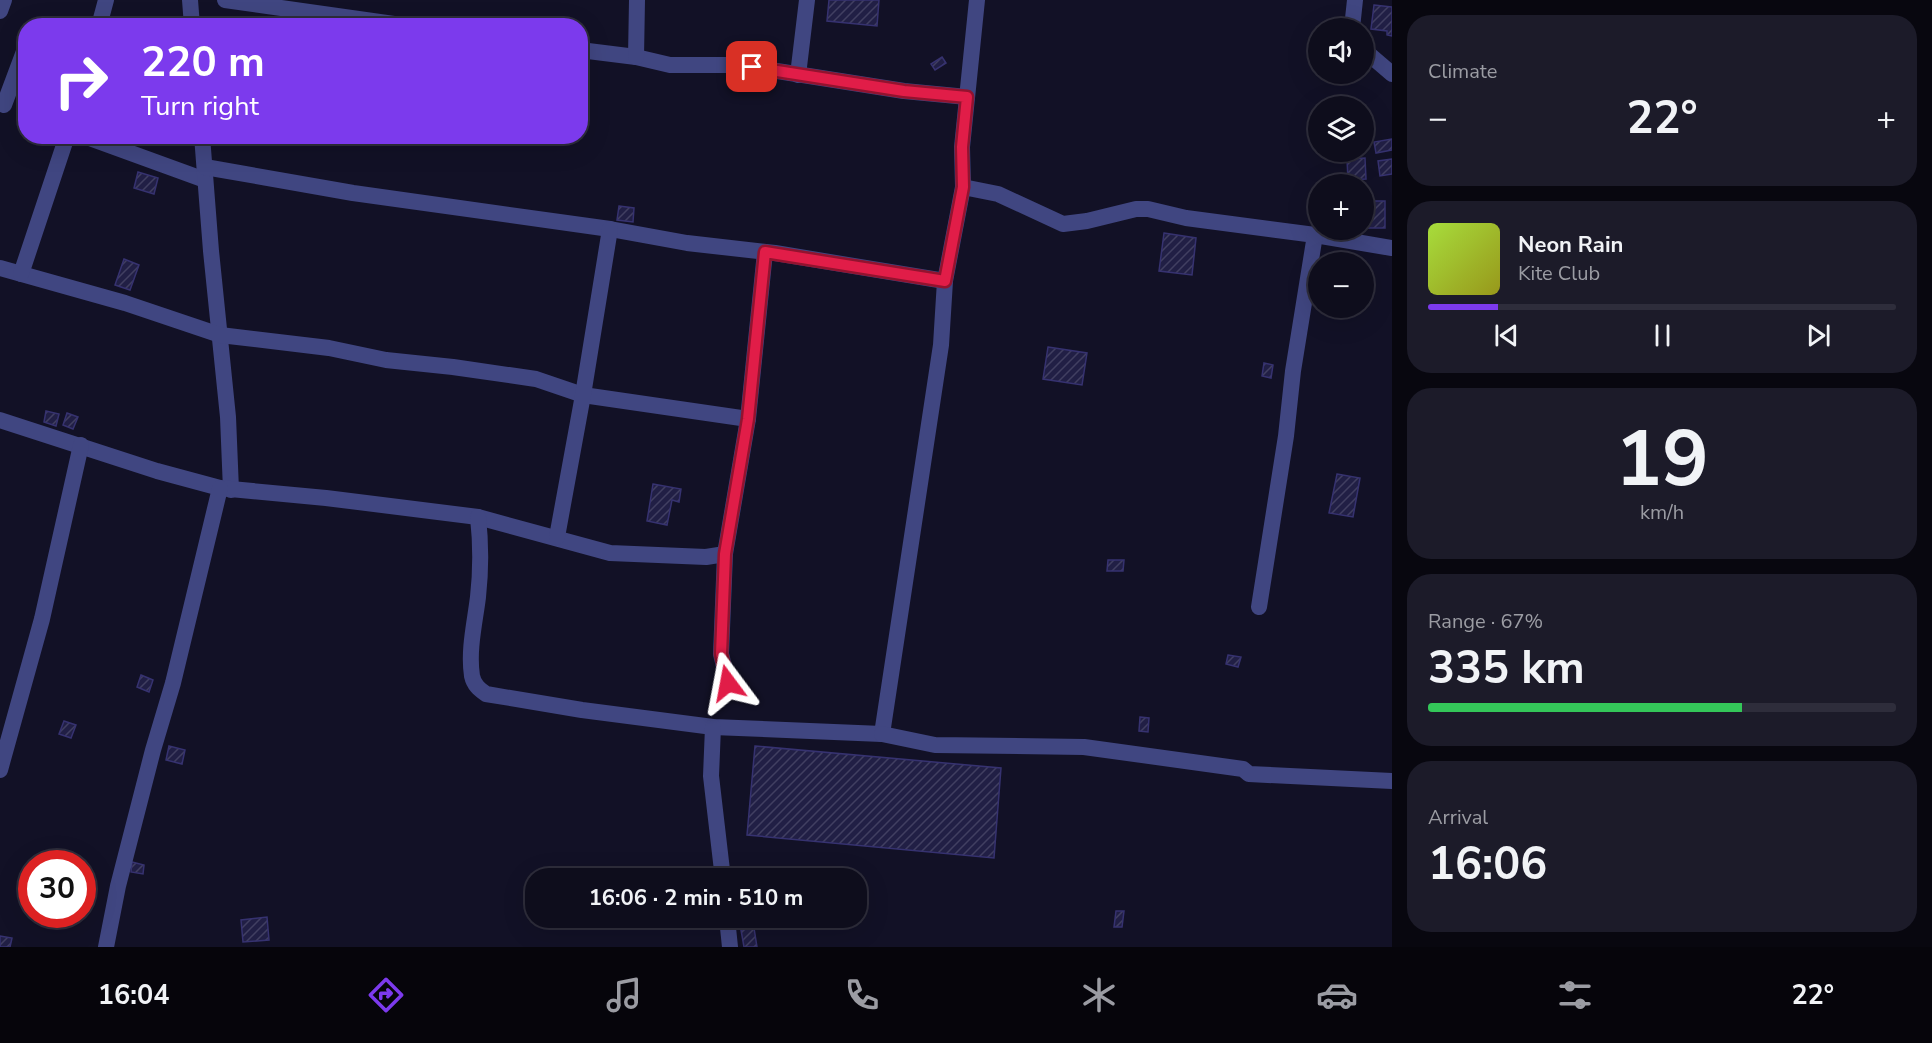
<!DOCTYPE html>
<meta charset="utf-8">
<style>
:root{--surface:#0e0d1c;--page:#1c1b29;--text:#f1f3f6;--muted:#9b9ca3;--line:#2e2d3b;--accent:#7c3aed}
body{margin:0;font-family:"Nunito Sans",sans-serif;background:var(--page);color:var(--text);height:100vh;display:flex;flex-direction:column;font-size:22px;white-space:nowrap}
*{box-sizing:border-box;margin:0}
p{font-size:20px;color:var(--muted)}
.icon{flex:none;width:33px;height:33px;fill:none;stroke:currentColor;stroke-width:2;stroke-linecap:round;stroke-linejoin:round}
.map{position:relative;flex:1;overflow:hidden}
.panel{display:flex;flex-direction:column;gap:15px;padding:15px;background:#08070f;width:540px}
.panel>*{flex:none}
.top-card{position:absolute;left:18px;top:18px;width:570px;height:126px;border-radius:24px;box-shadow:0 6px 24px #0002,0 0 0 2px var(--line);background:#7c3aed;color:#fff;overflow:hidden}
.controls{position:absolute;left:1308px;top:18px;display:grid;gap:12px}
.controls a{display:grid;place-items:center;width:66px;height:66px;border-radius:50%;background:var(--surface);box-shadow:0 6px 24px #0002,0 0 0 2px var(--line);font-size:30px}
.speed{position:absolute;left:18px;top:850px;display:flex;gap:12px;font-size:30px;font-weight:700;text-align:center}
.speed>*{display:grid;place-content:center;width:78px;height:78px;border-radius:50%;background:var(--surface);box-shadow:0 6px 24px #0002,0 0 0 2px var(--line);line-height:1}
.speed .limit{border:9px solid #d22;background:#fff;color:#111}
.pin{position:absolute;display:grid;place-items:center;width:51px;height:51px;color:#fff;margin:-26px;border-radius:12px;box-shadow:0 3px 9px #0006}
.me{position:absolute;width:66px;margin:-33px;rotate:347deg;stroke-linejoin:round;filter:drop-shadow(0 0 4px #0008)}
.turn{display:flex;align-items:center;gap:21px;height:126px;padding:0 24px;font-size:27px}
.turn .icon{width:78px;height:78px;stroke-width:2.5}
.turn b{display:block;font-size:42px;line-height:51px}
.big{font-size:45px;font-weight:700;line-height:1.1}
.panel .widget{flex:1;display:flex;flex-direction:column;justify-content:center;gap:9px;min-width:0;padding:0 21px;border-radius:24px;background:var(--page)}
.panel .dial{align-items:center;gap:0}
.dial b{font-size:78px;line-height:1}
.song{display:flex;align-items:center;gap:18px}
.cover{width:72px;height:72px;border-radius:9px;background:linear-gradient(135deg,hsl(80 70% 55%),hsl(60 70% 35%))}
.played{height:6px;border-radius:3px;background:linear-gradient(90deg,var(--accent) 15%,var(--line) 15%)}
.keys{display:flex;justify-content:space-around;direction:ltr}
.heat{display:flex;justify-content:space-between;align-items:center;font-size:33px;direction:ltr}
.charge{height:9px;border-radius:4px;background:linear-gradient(90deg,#34c759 67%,var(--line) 0)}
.trip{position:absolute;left:525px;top:868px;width:342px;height:60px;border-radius:24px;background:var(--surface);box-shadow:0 6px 24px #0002,0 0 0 2px var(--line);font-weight:700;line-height:60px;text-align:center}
.dock{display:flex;height:96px;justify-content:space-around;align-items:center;background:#06050b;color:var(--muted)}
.dock .icon{width:42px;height:42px}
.dock .selected{color:var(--accent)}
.dock b{font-size:27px;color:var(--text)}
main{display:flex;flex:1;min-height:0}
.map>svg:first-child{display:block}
</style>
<main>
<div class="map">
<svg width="1392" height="947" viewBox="0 0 1392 947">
<defs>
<pattern id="building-hatch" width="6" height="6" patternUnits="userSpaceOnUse" patternTransform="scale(1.5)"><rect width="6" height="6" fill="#211f45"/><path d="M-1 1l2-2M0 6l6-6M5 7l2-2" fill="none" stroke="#413f61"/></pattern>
</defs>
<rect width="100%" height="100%" fill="#121126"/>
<g fill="url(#building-hatch)" stroke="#363270" stroke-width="1.5">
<polygon points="829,0 879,0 877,26 827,21"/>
<polygon points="1374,5 1392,7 1392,36 1387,35 1387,31 1371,29"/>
<polygon points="942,57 946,63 935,70 931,64"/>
<polygon points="1392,139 1392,150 1376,153 1374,142"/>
<polygon points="1365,158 1366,179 1348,180 1347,159"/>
<polygon points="1392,159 1392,174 1380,176 1378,161"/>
<polygon points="138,172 158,178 154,194 134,188"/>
<rect x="1364" y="201" width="21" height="27"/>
<polygon points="619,206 634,208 633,222 617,220"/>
<polygon points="1164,233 1196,238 1192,275 1159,271"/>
<polygon points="124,259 139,265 130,290 115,285"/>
<polygon points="1048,347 1087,353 1082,385 1043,379"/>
<polygon points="1264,363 1273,365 1271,378 1262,376"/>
<polygon points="46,411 59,414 56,426 44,422"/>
<polygon points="67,413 78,417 73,429 63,425"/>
<polygon points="1337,474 1360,478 1353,517 1329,513"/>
<polygon points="653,484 681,489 679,502 672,500 667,525 647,521"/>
<polygon points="1108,560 1124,560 1123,571 1107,571"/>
<polygon points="1228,655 1241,657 1238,667 1226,664"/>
<polygon points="141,675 153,680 149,692 137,687"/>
<polygon points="1140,717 1149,718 1148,732 1139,731"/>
<polygon points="64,721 76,725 71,738 59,734"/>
<polygon points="169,746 185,750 182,764 166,760"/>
<polygon points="755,746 1001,768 994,858 747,835"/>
<polygon points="132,862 144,865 143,874 131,872"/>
<polygon points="1116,911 1124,911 1122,927 1114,927"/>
<polygon points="267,917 269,940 243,942 241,920"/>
<polygon points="754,928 757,947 744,947 741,930"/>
<polygon points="0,936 12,938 10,947 0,947"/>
</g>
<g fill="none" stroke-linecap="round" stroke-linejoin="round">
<g stroke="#404681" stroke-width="16">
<polyline points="190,0 192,26"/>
<polyline points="225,0 408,26"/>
<polyline points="0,11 4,0"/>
<polyline points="99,26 106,0"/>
<polyline points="1352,28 1355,0"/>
<polyline points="580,50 636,57 670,65 728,65 752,67 904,91 967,97"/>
<polyline points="1364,50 1392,74"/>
<polyline points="636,57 637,0"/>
<polyline points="798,75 807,0"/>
<polyline points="4,105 26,46"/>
<polyline points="84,136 205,180"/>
<polyline points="202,136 211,251 228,417 231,490"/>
<polyline points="205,167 353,193 610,229 687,243 775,253 945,281"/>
<polyline points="963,187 998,194 1063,224 1087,221 1136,209 1148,209 1186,218 1315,235 1392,248"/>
<polyline points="0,268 125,303 220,335 329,348 386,360 453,367 536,379 583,395 748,419"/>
<polyline points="21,274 67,136"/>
<polyline points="0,420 157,471 220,488 326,498 478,517 610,553 706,557 725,554"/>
<path d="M 478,517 C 481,544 481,570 478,597 C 475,622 468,650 472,676 C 474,685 479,689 486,694 L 582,710 L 713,727 L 882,734 L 941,345 L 945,281 L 963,187 L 962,147 L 977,0"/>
<polyline points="557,537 583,395 610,229"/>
<polyline points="1259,607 1286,436 1293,371 1315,235"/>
<polyline points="728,683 721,654 725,554 748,419 765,252"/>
<polyline points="713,727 711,776 723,879"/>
<polyline points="882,734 935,745 1084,747 1243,769 1249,774 1392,781"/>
<polyline points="0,770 42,619 81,445"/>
<polyline points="727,918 730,947"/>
<polyline points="106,947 118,886 153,750 173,683 220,488"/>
</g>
</g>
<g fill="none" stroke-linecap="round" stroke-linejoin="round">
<defs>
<polyline id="route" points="728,683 721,654 725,554 748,419 765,252 945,281 963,187 962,147 967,97 904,91 752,67"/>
</defs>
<use href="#route" stroke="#92132f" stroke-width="15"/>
<use href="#route" stroke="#e11d48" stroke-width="10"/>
</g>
</svg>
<div class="controls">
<a><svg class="icon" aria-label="sound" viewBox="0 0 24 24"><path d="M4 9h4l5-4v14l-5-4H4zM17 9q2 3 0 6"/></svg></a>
<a><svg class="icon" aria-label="layers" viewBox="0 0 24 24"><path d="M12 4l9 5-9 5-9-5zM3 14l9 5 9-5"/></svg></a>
<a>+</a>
<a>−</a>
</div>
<div class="speed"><div class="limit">30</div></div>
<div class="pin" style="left:752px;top:67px;background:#d93025"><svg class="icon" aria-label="arrive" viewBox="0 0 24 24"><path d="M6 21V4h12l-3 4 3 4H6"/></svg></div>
<svg class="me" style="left:728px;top:683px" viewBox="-20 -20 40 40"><path d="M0-17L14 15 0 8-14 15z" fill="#e11d48" stroke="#fff" stroke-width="4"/></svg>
<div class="trip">16:06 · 2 min · 510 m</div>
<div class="top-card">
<div class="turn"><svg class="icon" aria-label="right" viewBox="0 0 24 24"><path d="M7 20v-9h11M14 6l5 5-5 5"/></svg><div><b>220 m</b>Turn right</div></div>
</div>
</div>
<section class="panel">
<div class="widget"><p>Climate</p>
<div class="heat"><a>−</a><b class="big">22°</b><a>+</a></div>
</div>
<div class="widget">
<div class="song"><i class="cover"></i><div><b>Neon Rain</b><p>Kite Club</p></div></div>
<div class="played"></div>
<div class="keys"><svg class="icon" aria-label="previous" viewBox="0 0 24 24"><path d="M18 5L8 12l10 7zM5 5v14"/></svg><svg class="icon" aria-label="pause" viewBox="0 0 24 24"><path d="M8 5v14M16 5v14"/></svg><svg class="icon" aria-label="next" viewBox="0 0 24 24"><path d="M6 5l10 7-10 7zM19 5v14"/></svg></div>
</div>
<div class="widget dial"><b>19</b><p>km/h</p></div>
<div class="widget"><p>Range · 67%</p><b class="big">335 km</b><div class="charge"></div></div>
<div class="widget"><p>Arrival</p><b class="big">16:06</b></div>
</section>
</main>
<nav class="dock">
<b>16:04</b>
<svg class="icon selected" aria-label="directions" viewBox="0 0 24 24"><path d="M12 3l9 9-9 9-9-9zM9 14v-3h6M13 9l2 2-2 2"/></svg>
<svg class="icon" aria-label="music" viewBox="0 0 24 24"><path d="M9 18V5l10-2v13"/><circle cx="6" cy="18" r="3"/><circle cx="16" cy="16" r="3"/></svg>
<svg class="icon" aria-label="phone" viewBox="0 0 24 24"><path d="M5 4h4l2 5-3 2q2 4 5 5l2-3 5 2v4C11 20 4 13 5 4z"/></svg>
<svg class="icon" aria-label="climate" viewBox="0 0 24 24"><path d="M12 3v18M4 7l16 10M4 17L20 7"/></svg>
<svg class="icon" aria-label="car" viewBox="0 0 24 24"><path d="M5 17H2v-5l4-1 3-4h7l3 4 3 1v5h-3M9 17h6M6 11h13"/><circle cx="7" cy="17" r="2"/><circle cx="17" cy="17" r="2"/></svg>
<svg class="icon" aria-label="filters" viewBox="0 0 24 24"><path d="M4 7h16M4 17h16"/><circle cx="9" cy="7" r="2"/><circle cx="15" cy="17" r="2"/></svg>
<b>22°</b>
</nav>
